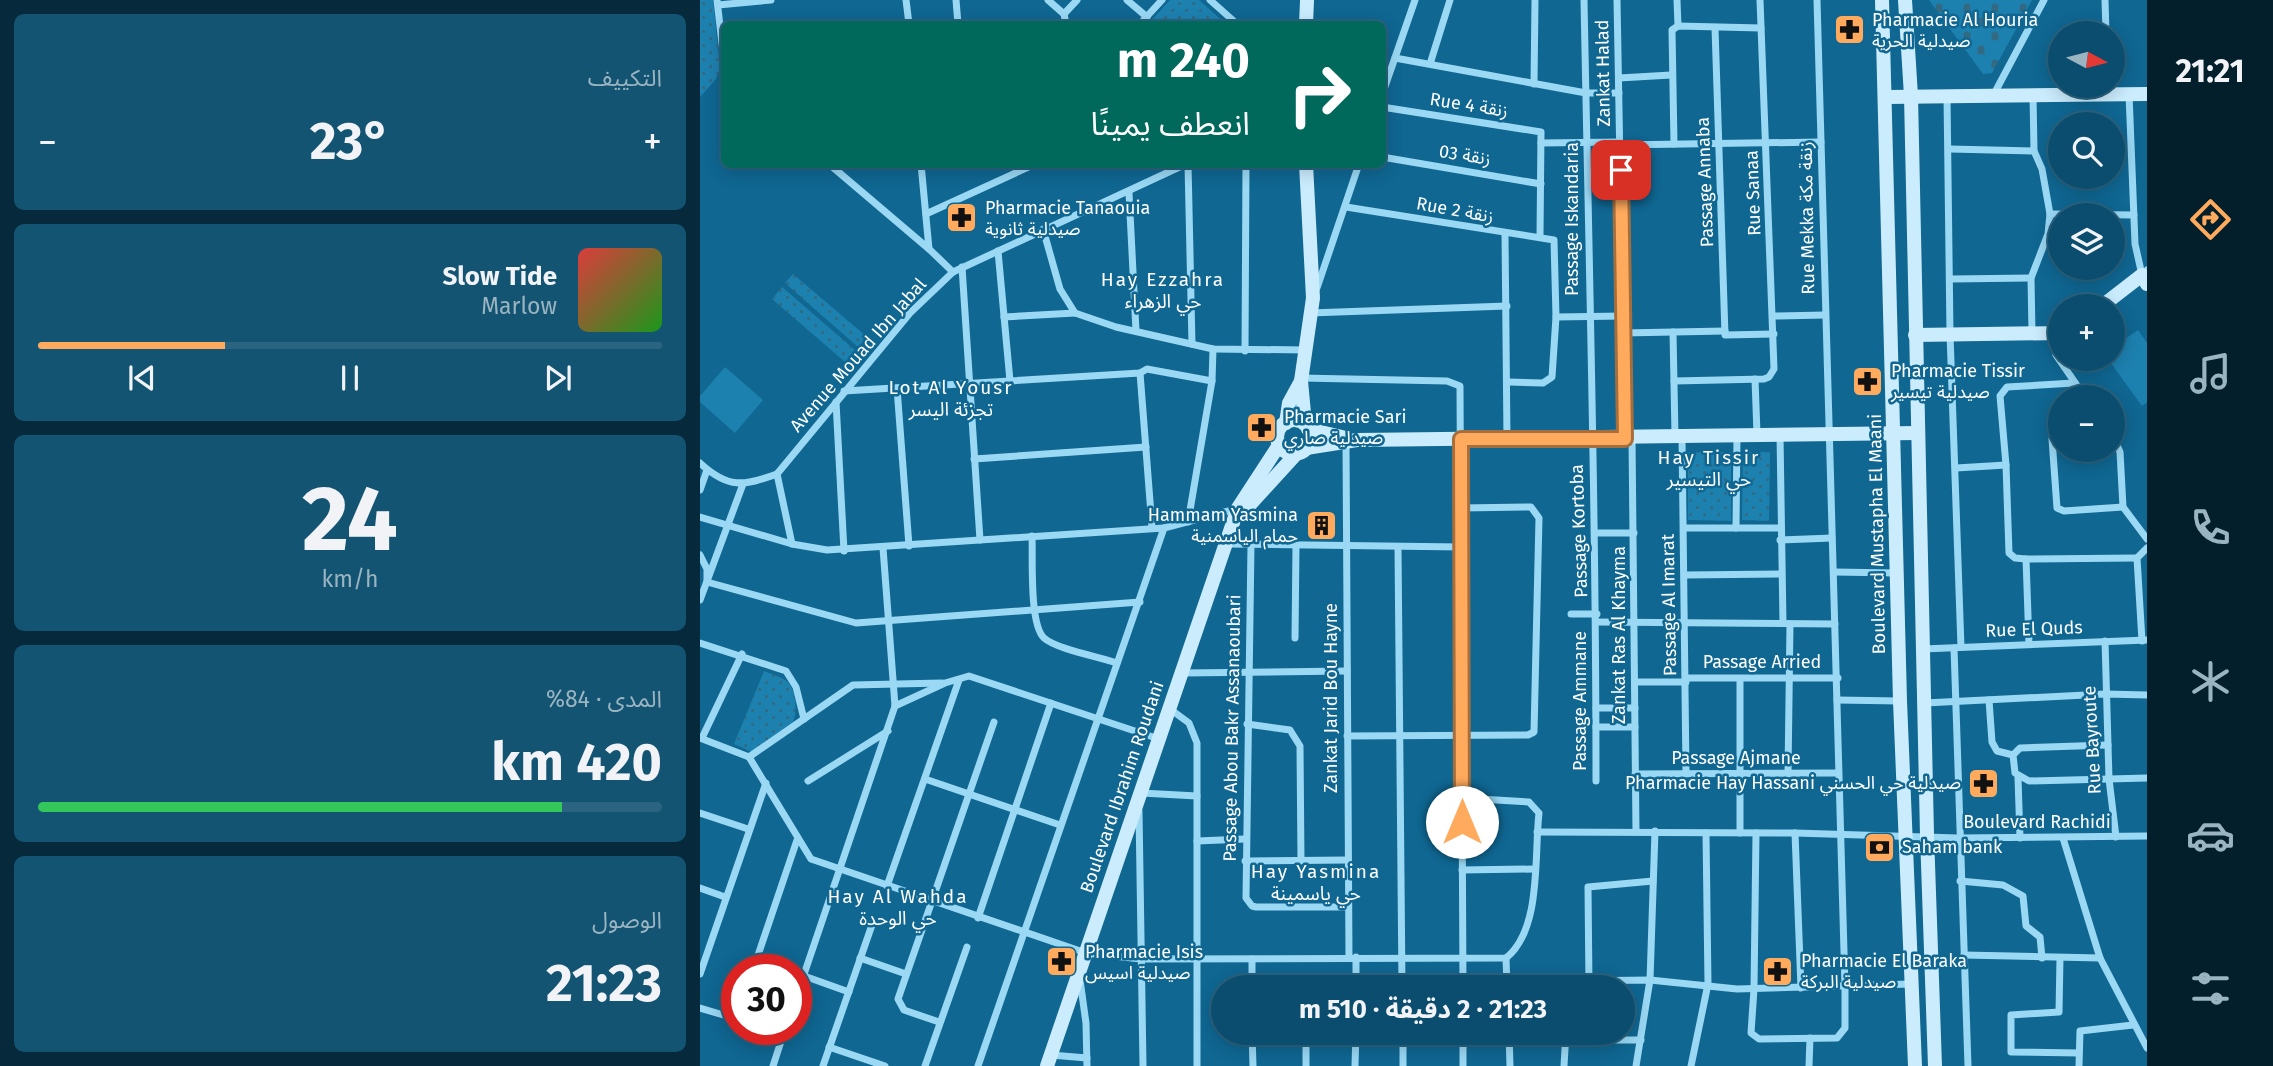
<!DOCTYPE html>
<html lang="ar">
<meta charset="utf-8">
<style>
:root{--surface:#0b4d6e;--page:#145473;--text:#f1f3f6;--muted:#9ab4c2;--line:#2b6481;--accent:#ffaa5d}
body{margin:0;font-family:"Fira Sans","Noto Sans Arabic",sans-serif;background:var(--page);color:var(--text);direction:rtl;height:100vh;display:flex;flex-direction:column;font-size:26px;white-space:nowrap}
*{box-sizing:border-box;margin:0}
p{font-size:23px;color:var(--muted)}
.icon{flex:none;width:38px;height:38px;fill:none;stroke:currentColor;stroke-width:2;stroke-linecap:round;stroke-linejoin:round}
.map{position:relative;flex:1;overflow:hidden;direction:ltr}
.details{display:flex;flex-direction:column;gap:14px;padding:14px;background:#062a3c;width:700px}
.details>*{flex:none}
.hud{position:absolute;left:21px;top:21px;width:665px;height:147px;border-radius:10px;box-shadow:0 4px 18px #0003,0 0 0 2px var(--line);direction:rtl;background:#00695c;color:#fff;overflow:hidden}
.needle{width:46px;rotate:97deg}
.controls{position:absolute;left:1348px;top:21px;display:grid;gap:14px}
.controls a{display:grid;place-items:center;width:77px;height:77px;border-radius:50%;background:var(--surface);box-shadow:0 4px 18px #0003,0 0 0 2px var(--line);font-size:35px}
.speed{position:absolute;left:21px;top:954px;display:flex;gap:14px;font-size:35px;font-weight:700;text-align:center}
.speed>*{display:grid;place-content:center;width:91px;height:91px;border-radius:50%;background:var(--surface);box-shadow:0 4px 18px #0003,0 0 0 2px var(--line);line-height:1}
.speed .limit{border:10px solid #d22;background:#fff;color:#111}
.pin{position:absolute;display:grid;place-items:center;width:60px;height:60px;color:#fff;margin:-30px;border-radius:14px;box-shadow:0 4px 10px #0006}
.me{position:absolute;width:77px;margin:-38px;rotate:0deg;stroke-linejoin:round;filter:drop-shadow(0 0 5px #0008)}
.turn{display:flex;align-items:center;gap:24px;height:147px;padding:0 21px;font-size:32px}
.turn .icon{width:91px;height:91px;stroke-width:2.5}
.turn b{display:block;font-size:49px;line-height:60px}
.big{font-size:52px;font-weight:700;line-height:1.1}
.details .widget{flex:1;display:flex;flex-direction:column;justify-content:center;gap:10px;min-width:0;padding:0 24px;border-radius:10px;background:var(--page)}
.details .dial{align-items:center;gap:0}
.dial b{font-size:91px;line-height:1}
.song{display:flex;align-items:center;gap:21px}
.cover{width:84px;height:84px;border-radius:10px;background:linear-gradient(135deg,hsl(0 70% 55%),hsl(120 70% 35%))}
.played{height:7px;border-radius:4px;background:linear-gradient(90deg,var(--accent) 30%,var(--line) 30%)}
.keys{display:flex;justify-content:space-around;direction:ltr}
.heat{display:flex;justify-content:space-between;align-items:center;font-size:38px;direction:ltr}
.charge{height:10px;border-radius:5px;background:linear-gradient(90deg,#34c759 84%,var(--line) 0)}
.trip{position:absolute;left:511px;top:975px;width:424px;height:70px;border-radius:35px;background:var(--surface);box-shadow:0 4px 18px #0003,0 0 0 2px var(--line);font-weight:700;line-height:70px;text-align:center;direction:rtl}
main{display:flex;flex:1;min-height:0}
.dock{display:flex;flex-direction:column;width:126px;justify-content:space-around;align-items:center;background:#041f2c;color:var(--muted)}
.dock .icon{width:49px;height:49px}
.dock .on{color:var(--accent)}
.dock b{font-size:32px;color:var(--text)}
.map>svg:first-child{display:block}
</style>
<main>
<nav class="dock">
<b>21:21</b>
<svg class="icon on" aria-label="directions" viewBox="0 0 24 24"><path d="M12 3l9 9-9 9-9-9zM9 14v-3h6M13 9l2 2-2 2"/></svg>
<svg class="icon" aria-label="music" viewBox="0 0 24 24"><path d="M9 18V5l10-2v13"/><circle cx="6" cy="18" r="3"/><circle cx="16" cy="16" r="3"/></svg>
<svg class="icon" aria-label="phone" viewBox="0 0 24 24"><path d="M5 4h4l2 5-3 2q2 4 5 5l2-3 5 2v4C11 20 4 13 5 4z"/></svg>
<svg class="icon" aria-label="climate" viewBox="0 0 24 24"><path d="M12 3v18M4 7l16 10M4 17L20 7"/></svg>
<svg class="icon" aria-label="car" viewBox="0 0 24 24"><path d="M5 17H2v-5l4-1 3-4h7l3 4 3 1v5h-3M9 17h6M6 11h13"/><circle cx="7" cy="17" r="2"/><circle cx="17" cy="17" r="2"/></svg>
<svg class="icon" aria-label="filters" viewBox="0 0 24 24"><path d="M4 7h16M4 17h16"/><circle cx="9" cy="7" r="2"/><circle cx="15" cy="17" r="2"/></svg>
</nav>
<div class="map">
<svg width="1447" height="1066" viewBox="0 0 1447 1066">
<defs>
<pattern id="grass-dots" width="8" height="8" patternUnits="userSpaceOnUse" patternTransform="scale(1.75)"><rect width="8" height="8" fill="#1d81b0"/><path d="M2 2h.1M6 6h.1" fill="none" stroke="#326983" stroke-width="1.8" stroke-linecap="round"/></pattern>
<pattern id="cemetery-stones" width="16" height="16" patternUnits="userSpaceOnUse" patternTransform="scale(1.75)"><rect width="16" height="16" fill="#1d81b0"/><path d="M2 7V4a2 2 0 0 1 4 0v3zM10 15v-3a2 2 0 0 1 4 0v3z" fill="#326983"/></pattern>
</defs>
<rect width="100%" height="100%" fill="#0f6792"/>
<g fill="url(#grass-dots)">
<polygon points="0,0 13,0 20,68 16,79 0,97"/>
<polygon points="470,0 499,0 526,24 448,24"/>
<polygon points="93,274 167,337 158,347 85,283"/>
<polygon points="82,287 155,350 145,362 72,299"/>
<polygon points="988,452 1031,452 1031,521 988,520"/>
<polygon points="1043,452 1070,452 1069,521 1042,520"/>
<path d="M 64,671 C 70,674 79,676 85,680 C 96,687 98,711 93,722 L 52,752 L 34,744 Z"/>
</g>
<polygon fill="url(#cemetery-stones)" points="1229,0 1332,0 1292,73 1283,74"/>
<g fill="#1d81b0">
<polygon points="1438,330 1447,343 1447,402 1442,406 1408,359 1412,359 1412,348"/>
<polygon points="25,367 63,400 35,433 0,402 0,396"/>
</g>
<g fill="none" stroke-linecap="round" stroke-linejoin="round">
<g stroke="#9ad8f4" stroke-width="7">
<polyline points="17,0 24,61"/>
<polyline points="206,0 209,24"/>
<polyline points="256,0 258,24"/>
<polyline points="348,0 364,14 366,24"/>
<polyline points="427,0 447,17"/>
<polyline points="510,0 537,24"/>
<path d="M 884,0 C 889,260 896,521 896,781"/>
<polyline points="917,0 925,437"/>
<polyline points="977,0 978,26"/>
<polyline points="1405,0 1406,33"/>
<polyline points="18,5 71,0"/>
<polyline points="364,14 377,0"/>
<polyline points="440,24 462,0"/>
<polyline points="1015,28 1025,335 1074,334"/>
<polyline points="695,58 886,93 919,93"/>
<polyline points="730,64 750,0"/>
<polyline points="919,78 971,75"/>
<polyline points="834,84 835,0"/>
<polyline points="1294,94 1344,0"/>
<polyline points="1429,94 1435,244 1442,275 1447,270"/>
<polyline points="682,95 715,0"/>
<polyline points="1247,96 1250,334 1261,647"/>
<polyline points="682,107 841,132 840,236"/>
<polyline points="841,143 920,142"/>
<polyline points="974,144 972,30 978,26 1061,28"/>
<polyline points="920,145 1121,142"/>
<polyline points="1250,149 1334,151"/>
<polyline points="682,157 841,184"/>
<polyline points="129,164 229,249"/>
<polyline points="221,164 229,249 253,272"/>
<polyline points="488,164 492,344"/>
<polyline points="429,193 436,331"/>
<polyline points="646,207 854,240 856,317 852,377 843,383 808,382"/>
<polyline points="226,214 335,164"/>
<polyline points="1350,214 1434,215"/>
<polyline points="343,229 360,289 375,313 416,327 513,349 605,350"/>
<polyline points="805,234 807,439"/>
<polyline points="298,251 310,381"/>
<polyline points="262,267 280,540"/>
<polyline points="1251,279 1331,278"/>
<polyline points="617,288 659,164"/>
<polyline points="610,313 807,306"/>
<polyline points="1074,316 1125,315"/>
<polyline points="304,317 375,313"/>
<polyline points="856,317 923,316"/>
<polyline points="973,332 975,436"/>
<polyline points="923,333 1025,331"/>
<polyline points="1332,333 1331,278 1348,234 1350,214 1342,169 1334,151 1333,95"/>
<polyline points="1352,334 1356,355 1385,397"/>
<polyline points="545,351 546,164"/>
<polyline points="440,373 452,527"/>
<polyline points="601,378 747,381 760,386 763,987"/>
<polyline points="1055,379 1057,434"/>
<polyline points="974,381 1064,379 1069,377 1074,369 1060,0"/>
<polyline points="197,388 209,546"/>
<polyline points="144,391 440,373 447,369 512,381"/>
<polyline points="136,402 144,551"/>
<polyline points="1360,431 1353,435 1352,439 1357,508 1364,511 1423,507"/>
<polyline points="1080,435 1083,623"/>
<polyline points="1412,435 1420,452 1423,507 1447,539"/>
<polyline points="982,437 986,773"/>
<polyline points="932,438 936,832"/>
<polyline points="646,442 649,957"/>
<polyline points="274,459 446,447"/>
<path d="M 0,463 C 28,489 44,486 77,474"/>
<polyline points="1256,468 1306,465"/>
<polyline points="0,490 7,470"/>
<polyline points="0,517 92,544 127,550 464,528"/>
<polyline points="488,522 512,381 513,349"/>
<polyline points="984,528 1080,528"/>
<polyline points="1036,528 1037,436"/>
<polyline points="896,533 934,533"/>
<path d="M 332,536 C 333,557 329,624 344,638 C 356,649 400,657 417,663"/>
<polyline points="1080,540 1132,538"/>
<polyline points="92,544 77,474 210,313 253,272 486,164"/>
<polyline points="527,544 761,547"/>
<polyline points="551,545 546,898 552,906 556,907 648,907"/>
<polyline points="698,547 702,987"/>
<polyline points="0,555 7,569 7,582 156,623 440,602"/>
<polyline points="1326,559 1437,558"/>
<polyline points="1134,572 1196,573"/>
<polyline points="985,575 1081,574"/>
<polyline points="0,600 43,484"/>
<polyline points="871,614 897,614"/>
<polyline points="896,622 1135,624"/>
<polyline points="595,638 596,545"/>
<polyline points="1405,641 1409,779 1416,837"/>
<polyline points="1442,641 1437,558 1447,548"/>
<polyline points="0,643 86,671 96,687 104,719"/>
<polyline points="1329,644 1326,559 1315,558 1309,553 1306,465 1300,396 1307,387 1374,383"/>
<polyline points="1254,648 1268,1066"/>
<polyline points="1223,649 1447,640"/>
<polyline points="482,673 647,671"/>
<polyline points="986,678 1138,678"/>
<polyline points="935,682 986,682"/>
<polyline points="1137,700 1200,701"/>
<polyline points="1289,700 1292,742 1297,751 1313,755"/>
<polyline points="1225,703 1405,694 1447,695"/>
<polyline points="195,706 245,683 269,676 459,739"/>
<polyline points="896,708 935,708"/>
<polyline points="470,709 489,723 497,743 497,1066"/>
<polyline points="547,724 590,730 600,746 601,861"/>
<polyline points="896,727 935,727"/>
<polyline points="647,736 828,735 834,732 839,518 831,507 761,508"/>
<path d="M 0,738 L 49,757 L 111,859 L 386,953 L 441,959 L 806,958 C 842,929 834,856 839,813 L 829,802 L 762,798"/>
<polyline points="2,738 42,654"/>
<polyline points="1408,745 1320,748 1313,755 1315,773 1329,781 1447,778"/>
<polyline points="49,757 153,685 242,683"/>
<polyline points="935,774 1137,773"/>
<polyline points="1088,774 1090,624"/>
<polyline points="1318,778 1320,838"/>
<polyline points="225,779 360,825"/>
<polyline points="108,781 188,731"/>
<polyline points="441,793 497,796"/>
<polyline points="439,811 443,1066"/>
<polyline points="0,813 48,829"/>
<polyline points="837,832 1095,833 1258,838 1447,836"/>
<polyline points="1040,833 1040,679"/>
<polyline points="1056,833 1054,989 1051,1033 1059,1039 1137,1038 1145,1028 1145,987 1117,0"/>
<polyline points="1095,833 1101,988"/>
<polyline points="1363,838 1400,958 1447,1048"/>
<polyline points="497,841 545,839"/>
<polyline points="545,861 648,860"/>
<polyline points="762,870 834,869"/>
<polyline points="1260,881 1303,885 1323,896 1326,926 1340,937 1342,958"/>
<polyline points="187,886 259,680"/>
<polyline points="0,888 25,897"/>
<polyline points="278,918 351,703"/>
<polyline points="1264,955 1400,958"/>
<polyline points="160,958 206,974"/>
<polyline points="806,958 807,987"/>
<polyline points="1360,958 1359,1012 1311,1015 1311,1052 1379,1053"/>
<polyline points="53,970 97,840"/>
<polyline points="0,974 66,783"/>
<polyline points="104,976 149,992"/>
<polyline points="380,980 386,1023 387,1066"/>
<polyline points="552,987 552,959"/>
<polyline points="656,987 656,957"/>
<polyline points="867,987 872,981 950,980 1037,989 1211,984"/>
<polyline points="889,987 888,887 953,881"/>
<polyline points="96,998 195,706 183,548"/>
<polyline points="0,1008 37,1019"/>
<polyline points="239,1022 204,1010 198,999 294,722"/>
<polyline points="66,1029 83,1035"/>
<polyline points="552,1032 553,1066"/>
<polyline points="703,1032 703,1066"/>
<polyline points="763,1032 763,1066"/>
<polyline points="809,1032 810,1066"/>
<polyline points="866,1040 941,1040"/>
<polyline points="129,1047 185,1066"/>
<polyline points="351,1055 387,1058"/>
<polyline points="73,1066 85,1029"/>
<polyline points="123,1066 173,922"/>
<polyline points="225,1066 267,947"/>
<polyline points="278,1066 464,528 536,509"/>
<polyline points="606,1066 606,1032"/>
<polyline points="655,1066 656,1032"/>
<polyline points="864,1066 866,1032"/>
<polyline points="936,1066 950,980 955,831"/>
<polyline points="991,1066 1008,984 1006,833"/>
<polyline points="1109,1066 1110,1038"/>
<polyline points="1379,1066 1380,1031 1433,1025"/>
</g>
<g stroke="#caecfd" stroke-width="14">
<polyline points="1182,0 1200,701 1215,1066"/>
<polyline points="1205,0 1211,96 1227,835 1235,1066"/>
<polyline points="606,24 607,1"/>
<polyline points="1187,97 1447,94"/>
<polyline points="1402,306 1442,275 1447,284"/>
<polyline points="1215,335 1360,333"/>
<circle cx="594" cy="437" r="17"/>
<polyline points="586,423 589,403 601,381"/>
<polyline points="605,424 601,381 613,298 606,164"/>
<polyline points="608,429 646,438"/>
<polyline points="606,448 657,440 1217,433"/>
<polyline points="545,510 597,453"/>
<polyline points="347,1066 538,508 579,445"/>
</g>
</g>
<g fill="none" stroke-linecap="round" stroke-linejoin="round">
<defs>
<polyline id="route" points="762,822 761,439 925,439 921,170"/>
</defs>
<use href="#route" stroke="#a66e3c" stroke-width="18"/>
<use href="#route" stroke="#ffaa5d" stroke-width="12"/>
</g>
<defs>
<symbol id="pharmacy-square" viewBox="-11 -11 22 22"><rect x="-9" y="-9" width="18" height="18" rx="4" fill="#ffaa5d" stroke="#0f6792"/><path d="M-2-6h4v4h4v4h-4v4h-4v-4h-4v-4h4Z" fill="#111"/></symbol>
<symbol id="building-square" viewBox="-11 -11 22 22"><rect x="-9" y="-9" width="18" height="18" rx="4" fill="#ffaa5d" stroke="#0f6792"/><path d="M-4-6H4V6H1V3H-1V6H-4ZM-2.5-4.3h1.7v1.8h-1.7ZM.8-4.3h1.7v1.8H.8ZM-2.5-1h1.7V.8h-1.7ZM.8-1h1.7V.8H.8Z" fill="#111"/></symbol>
<symbol id="bank-square" viewBox="-11 -11 22 22"><rect x="-9" y="-9" width="18" height="18" rx="4" fill="#ffaa5d" stroke="#0f6792"/><path d="M-6-4H6V4H-6ZM0-2.3a2.3 2.3 0 1 0 0 4.6a2.3 2.3 0 1 0 0-4.6Z" fill="#111"/></symbol>
</defs>
<g fill-rule="evenodd">
<use href="#pharmacy-square" x="1132" y="12" width="35" height="35"/>
<use href="#pharmacy-square" x="244" y="200" width="35" height="35"/>
<use href="#pharmacy-square" x="1150" y="364" width="35" height="35"/>
<use href="#pharmacy-square" x="544" y="410" width="35" height="35"/>
<use href="#building-square" x="604" y="508" width="35" height="35"/>
<use href="#pharmacy-square" x="1266" y="766" width="35" height="35"/>
<use href="#bank-square" x="1162" y="830" width="35" height="35"/>
<use href="#pharmacy-square" x="344" y="944" width="35" height="35"/>
<use href="#pharmacy-square" x="1060" y="954" width="35" height="35"/>
</g>
<g text-anchor="middle" dominant-baseline="central" stroke-width="5" stroke-linejoin="round" paint-order="stroke">
<g font-size="18" fill="#fff" stroke="#0f6792" text-anchor="start">
<text x="1172" y="20">Pharmacie Al Houria<tspan x="1172" dy="21">صيدلية الحرية</tspan></text>
<text x="285" y="208">Pharmacie Tanaouia<tspan x="285" dy="21">صيدلية ثانوية</tspan></text>
<text x="1191" y="371">Pharmacie Tissir<tspan x="1191" dy="21">صيدلية تيسير</tspan></text>
<text x="584" y="417">Pharmacie Sari<tspan x="584" dy="21">صيدلية صاري</tspan></text>
<text x="598" y="515" text-anchor="end">Hammam Yasmina<tspan x="598" dy="21">حمام الياسمنية</tspan></text>
<text x="1261" y="783" text-anchor="end">Pharmacie Hay Hassani صيدلية حي الحسني</text>
<text x="1202" y="847">Saham bank</text>
<text x="385" y="952">Pharmacie Isis<tspan x="385" dy="21">صيدلية اسيس</tspan></text>
<text x="1101" y="961">Pharmacie El Baraka<tspan x="1101" dy="21">صيدلية البركة</tspan></text>
</g>
<g font-size="18" fill="#fff" stroke="#0f6792">
<text transform="translate(903 73) rotate(-91)">Zankat Halad</text>
<text transform="translate(769 105) rotate(9)">Rue 4 زنقة</text>
<text transform="translate(765 155) rotate(9)">زنقة 03</text>
<text transform="translate(1005 182) rotate(-92)">Passage Annaba</text>
<text transform="translate(1053 193) rotate(-92)">Rue Sanaa</text>
<text transform="translate(755 210) rotate(10)">Rue 2 زنقة</text>
<text transform="translate(1107 218) rotate(-91)">Rue Mekka زنقة مكة</text>
<text transform="translate(872 219) rotate(-90)">Passage Iskandaria</text>
<text transform="translate(158 355) rotate(-49)">Avenue Mouad Ibn Jabal</text>
<text transform="translate(879 531) rotate(-92)">Passage Kortoba</text>
<text transform="translate(1177 534) rotate(-91)">Boulevard Mustapha El Maani</text>
<text transform="translate(969 605) rotate(-91)">Passage Al Imarat</text>
<text transform="translate(1334 629) rotate(-2)">Rue El Quds</text>
<text transform="translate(919 635) rotate(-90)">Zankat Ras Al Khayma</text>
<text x="1062" y="662">Passage Arried</text>
<text transform="translate(631 698) rotate(-90)">Zankat Jarid Bou Hayne</text>
<text transform="translate(880 701) rotate(-90)">Passage Ammane</text>
<text transform="translate(532 728) rotate(-89)">Passage Abou Bakr Assanaoubari</text>
<text transform="translate(1392 740) rotate(-93)">Rue Bayroute</text>
<text x="1036" y="758">Passage Ajmane</text>
<text transform="translate(422 787) rotate(-71)">Boulevard Ibrahim Roudani</text>
<text x="1337" y="822">Boulevard Rachidi</text>
</g>
<g font-size="19" letter-spacing="2" fill="#fff" stroke="#0f6792">
<text x="463" y="279">Hay Ezzahra<tspan x="463" dy="22">حي الزهراء</tspan></text>
<text x="251" y="387">Lot Al Yousr<tspan x="251" dy="22">تجزئة اليسر</tspan></text>
<text x="1009" y="457">Hay Tissir<tspan x="1009" dy="22">حي التيسير</tspan></text>
<text x="616" y="871">Hay Yasmina<tspan x="616" dy="22">حي ياسمينة</tspan></text>
<text x="198" y="896">Hay Al Wahda<tspan x="198" dy="22">حي الوحدة</tspan></text>
</g>
</g>
</svg>
<div class="controls">
<a><svg class="needle" viewBox="-14 -14 28 28"><path d="M0-13l5 13h-10z" fill="#e53935"/><path d="M0 13l5-13h-10z" fill="#9ab4c2"/></svg></a>
<a><svg class="icon" aria-label="search" viewBox="0 0 24 24"><circle cx="10" cy="10" r="6"/><path d="M15 15l6 6"/></svg></a>
<a><svg class="icon" aria-label="layers" viewBox="0 0 24 24"><path d="M12 4l9 5-9 5-9-5zM3 14l9 5 9-5"/></svg></a>
<a>+</a>
<a>−</a>
</div>
<div class="speed"><div class="limit">30</div></div>
<div class="pin" style="left:921px;top:170px;background:#d93025"><svg class="icon" aria-label="arrive" viewBox="0 0 24 24"><path d="M6 21V4h12l-3 4 3 4H6"/></svg></div>
<svg class="me" style="left:762px;top:822px" viewBox="-20 -20 40 40"><circle r="19" fill="#fff"/><path d="M0-13L10 11 0 6-10 11z" fill="#ffaa5d"/></svg>
<div class="trip">21:23 · 2 دقيقة · 510 m</div>
<div class="hud">
<div class="turn"><svg class="icon" aria-label="right" viewBox="0 0 24 24"><path d="M7 20v-9h11M14 6l5 5-5 5"/></svg><div><b>240 m</b>انعطف يمينًا</div></div>
</div>
</div>
<section class="details">
<div class="widget"><p>التكييف</p>
<div class="heat"><a>−</a><b class="big">23°</b><a>+</a></div>
</div>
<div class="widget">
<div class="song"><i class="cover"></i><div><b>Slow Tide</b><p>Marlow</p></div></div>
<div class="played"></div>
<div class="keys"><svg class="icon" aria-label="previous" viewBox="0 0 24 24"><path d="M18 5L8 12l10 7zM5 5v14"/></svg><svg class="icon" aria-label="pause" viewBox="0 0 24 24"><path d="M8 5v14M16 5v14"/></svg><svg class="icon" aria-label="next" viewBox="0 0 24 24"><path d="M6 5l10 7-10 7zM19 5v14"/></svg></div>
</div>
<div class="widget dial"><b>24</b><p>km/h</p></div>
<div class="widget"><p>المدى · 84%</p><b class="big">420 km</b><div class="charge"></div></div>
<div class="widget"><p>الوصول</p><b class="big">21:23</b></div>
</section>
</main>
